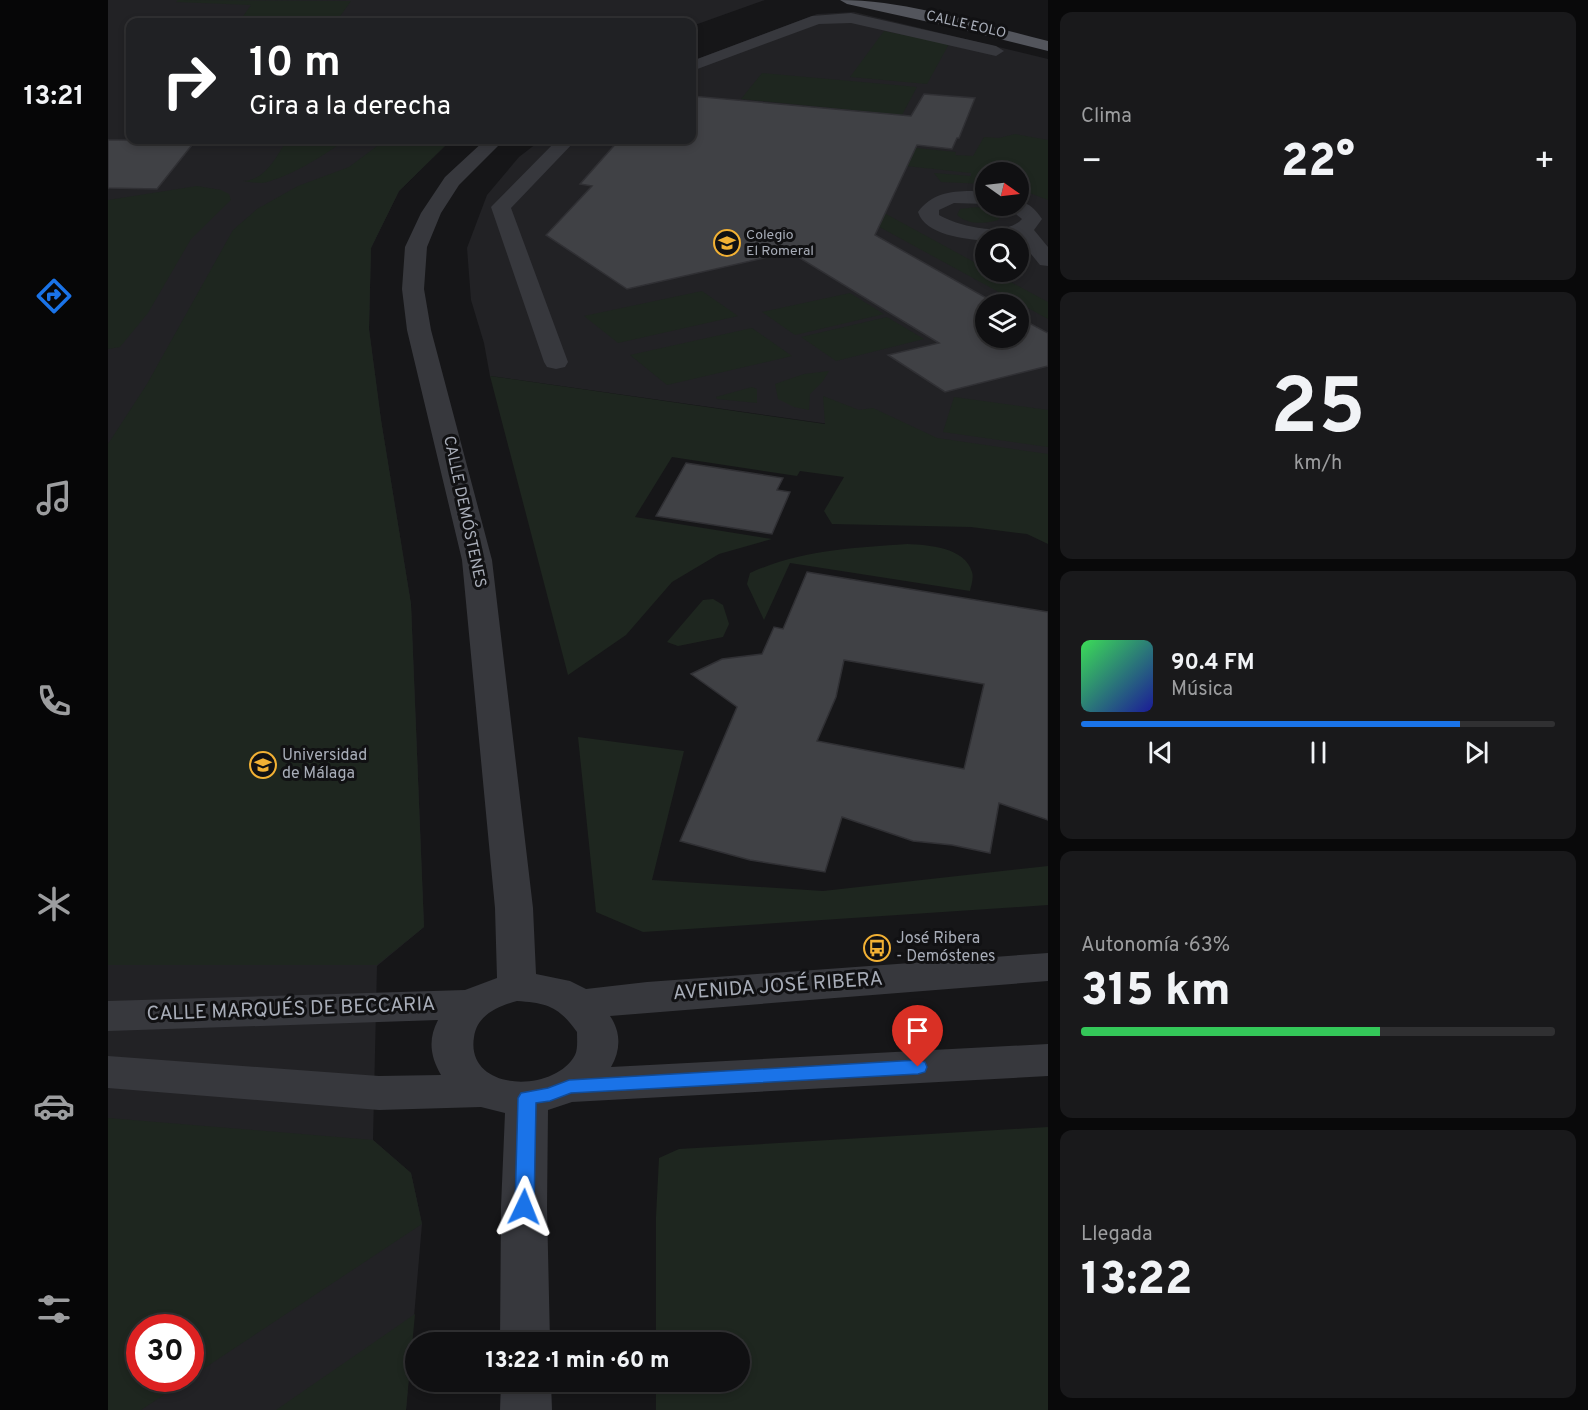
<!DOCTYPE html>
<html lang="es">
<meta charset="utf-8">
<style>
:root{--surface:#101012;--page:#19191b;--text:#f1f3f6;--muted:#9c9d9f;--line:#303032;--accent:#1a73e8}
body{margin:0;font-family:Overpass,sans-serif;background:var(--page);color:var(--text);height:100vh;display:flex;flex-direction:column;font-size:22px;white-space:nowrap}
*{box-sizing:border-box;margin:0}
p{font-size:20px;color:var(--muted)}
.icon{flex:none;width:33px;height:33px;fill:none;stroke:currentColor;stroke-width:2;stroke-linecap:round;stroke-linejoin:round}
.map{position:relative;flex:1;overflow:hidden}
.details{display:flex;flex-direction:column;gap:12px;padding:12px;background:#09090a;width:540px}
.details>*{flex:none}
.top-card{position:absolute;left:18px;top:18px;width:570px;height:126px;border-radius:12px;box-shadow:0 3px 9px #0003,0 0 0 2px var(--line);background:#202124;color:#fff;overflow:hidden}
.needle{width:39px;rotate:104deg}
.fabs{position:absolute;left:867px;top:162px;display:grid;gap:12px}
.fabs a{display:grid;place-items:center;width:54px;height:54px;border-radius:50%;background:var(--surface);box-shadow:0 3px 9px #0003,0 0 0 2px var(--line);font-size:30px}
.speed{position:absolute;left:18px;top:1314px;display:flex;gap:12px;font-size:30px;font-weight:700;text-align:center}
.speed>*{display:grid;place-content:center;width:78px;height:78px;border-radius:50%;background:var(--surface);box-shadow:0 3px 9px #0003,0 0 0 2px var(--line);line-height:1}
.speed .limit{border:9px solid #d22;background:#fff;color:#111}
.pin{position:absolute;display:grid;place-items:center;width:51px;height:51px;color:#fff;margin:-62px -26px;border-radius:50% 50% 50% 0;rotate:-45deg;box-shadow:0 0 6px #0007}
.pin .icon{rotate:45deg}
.me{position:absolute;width:66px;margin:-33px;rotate:2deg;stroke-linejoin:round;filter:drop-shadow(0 0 4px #0008)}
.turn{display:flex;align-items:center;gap:21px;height:126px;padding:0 24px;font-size:27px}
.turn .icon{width:78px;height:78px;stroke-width:2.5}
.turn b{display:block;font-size:42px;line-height:51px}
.big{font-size:45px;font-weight:800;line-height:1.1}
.details .card{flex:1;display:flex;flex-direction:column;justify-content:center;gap:9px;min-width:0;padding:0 21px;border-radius:12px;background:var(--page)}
.details .dial{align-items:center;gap:0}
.dial b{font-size:78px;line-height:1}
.song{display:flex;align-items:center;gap:18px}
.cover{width:72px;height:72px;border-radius:9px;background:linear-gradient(135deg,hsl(130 70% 55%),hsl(240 70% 35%))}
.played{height:6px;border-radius:3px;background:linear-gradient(90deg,var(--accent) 80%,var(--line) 80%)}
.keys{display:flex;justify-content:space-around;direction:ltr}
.heat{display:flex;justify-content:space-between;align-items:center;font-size:33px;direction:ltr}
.charge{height:9px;border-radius:4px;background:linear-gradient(90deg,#34c759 63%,var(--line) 0)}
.trip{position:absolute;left:297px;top:1332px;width:345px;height:60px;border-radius:30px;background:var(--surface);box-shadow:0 3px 9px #0003,0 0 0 2px var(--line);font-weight:800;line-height:60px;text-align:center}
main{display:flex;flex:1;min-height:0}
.tab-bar{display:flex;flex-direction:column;width:108px;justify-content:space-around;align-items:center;background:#060607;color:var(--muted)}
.tab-bar .icon{width:42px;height:42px}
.tab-bar .current{color:var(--accent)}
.tab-bar b{font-size:27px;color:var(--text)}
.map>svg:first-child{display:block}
</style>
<main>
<nav class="tab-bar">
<b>13:21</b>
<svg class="icon current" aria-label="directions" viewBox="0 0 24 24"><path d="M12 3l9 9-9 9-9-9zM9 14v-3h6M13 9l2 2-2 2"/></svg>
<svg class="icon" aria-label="music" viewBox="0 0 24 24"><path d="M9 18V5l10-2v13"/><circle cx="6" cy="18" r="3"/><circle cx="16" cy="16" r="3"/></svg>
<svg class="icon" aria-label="phone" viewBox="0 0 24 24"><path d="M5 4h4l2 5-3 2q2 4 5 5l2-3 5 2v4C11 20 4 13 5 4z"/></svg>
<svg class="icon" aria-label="climate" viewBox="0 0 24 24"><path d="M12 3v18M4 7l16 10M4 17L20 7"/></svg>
<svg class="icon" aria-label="car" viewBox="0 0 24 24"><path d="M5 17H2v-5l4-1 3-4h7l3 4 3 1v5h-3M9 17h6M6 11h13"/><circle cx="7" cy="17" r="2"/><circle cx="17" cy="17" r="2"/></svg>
<svg class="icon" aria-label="filters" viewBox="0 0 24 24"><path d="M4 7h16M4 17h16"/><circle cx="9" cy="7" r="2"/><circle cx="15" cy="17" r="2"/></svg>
</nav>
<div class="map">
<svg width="940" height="1410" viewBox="0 0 940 1410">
<rect width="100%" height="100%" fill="#161618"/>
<g fill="#222225" fill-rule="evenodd">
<path d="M 0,0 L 657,0 L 584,26 L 584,22 L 22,22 L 22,140 L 343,140 L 291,191 L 263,248 L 261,329 L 273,420 L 303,604 L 316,927 L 269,966 L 265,1140 L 303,1173 L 314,1224 L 298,1410 L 0,1410 ZM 32,1328 L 82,1328 L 82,1378 L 32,1378 Z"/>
<path d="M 746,12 L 940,59 L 940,470 L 805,436 L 382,376 L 376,343 L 363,300 L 359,248 L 379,195 L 411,157 L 433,140 L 584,140 L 584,61 L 709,14 ZM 878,172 L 910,172 L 910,206 L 878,206 ZM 878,238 L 910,238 L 910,272 L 878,272 ZM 878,304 L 910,304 L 910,338 L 878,338 Z"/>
</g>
<g fill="#1e261f">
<polygon points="70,0 243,1 228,22 131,22 143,5 68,2"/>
<polygon points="776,31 841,44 819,84 742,77"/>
<polygon points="654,73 809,87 794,115 633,99"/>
<polygon points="594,126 848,152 847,155 865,156 876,137 891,138 907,134 940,140 940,200 911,189 910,172 878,172 877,184 833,182 826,173 863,176 863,173 760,162"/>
<path d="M 179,140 L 236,140 C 220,154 176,180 154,183 C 148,183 141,182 135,181 C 158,180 168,157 179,140 Z"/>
<polygon points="277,140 343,140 291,191 263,248 261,329 273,420 303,604 316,927 269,965 0,965 0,444 39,384 125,230 149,209 190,186 241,167"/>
<polygon points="89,186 113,190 121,194 123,200 83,239 40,313 12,347 0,349 0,200"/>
<polygon points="733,206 778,214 877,268 878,272 884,272 940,302 940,319"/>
<path d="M 869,207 L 889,212 L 893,216 L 890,220 C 876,224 860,225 849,215 L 852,209 Z"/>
<polygon points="594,291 630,316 510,343 476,316"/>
<polygon points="742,293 776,314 687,335 654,312"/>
<polygon points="779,317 816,339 728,361 693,337"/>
<polygon points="644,328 684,356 559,385 522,355"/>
<polygon points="721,371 715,381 702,394 701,410 686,407 670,399 667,384 696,374"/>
<polygon points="382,376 717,424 715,396 751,410 765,408 829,438 940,454 940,544 919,534 863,527 724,524 716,511 736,477 692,471 689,476 564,457 527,517 664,539 611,554 564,582 518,635 460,675"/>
<polygon points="644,387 649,389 649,403 609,399 608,397"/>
<polygon points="846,397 940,410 940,447 835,432"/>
<path d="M 799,544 C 820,545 857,547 864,572 C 866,578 863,586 862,591 L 682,563 L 656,620 L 639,584 L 642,573 C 692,550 745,548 799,544 Z"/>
<polygon points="605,599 615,605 621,624 615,637 570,646 559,642 595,600"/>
<polygon points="470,737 576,751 544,880 715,891 940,866 940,905 535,932 488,912"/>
<polygon points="0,1118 265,1140 303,1173 314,1224 83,1377 82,1328 32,1328 32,1378 80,1379 33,1410 0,1410"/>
<polygon points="940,1127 940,1410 548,1410 548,1382 632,1382 632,1342 548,1342 548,1217 551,1158 571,1149"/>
<polygon points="307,1314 298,1410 167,1410 168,1410"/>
</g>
<g fill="#404145" stroke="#303034" stroke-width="1.5" fill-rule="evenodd">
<polygon points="816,94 867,98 851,138 849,138 844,149 809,145 767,235 889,304 878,304 878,338 910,338 910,317 940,333 940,366 837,392 780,355 831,343 682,252 519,289 438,235 484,186 472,184 511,140 584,140 584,96 803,116"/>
<polygon points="0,140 88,140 49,189 0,188"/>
<polygon points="578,463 675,478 669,490 682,492 664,534 548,516"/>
<path d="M 699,572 L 940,612 L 940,820 L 891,803 L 882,853 L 844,845 L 805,841 L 734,817 L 717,872 L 642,860 L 572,841 L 629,707 L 583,674 L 614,659 L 654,654 L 666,627 L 675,629 ZM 736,660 L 876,684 L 856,769 L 709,741 L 728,697 Z"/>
</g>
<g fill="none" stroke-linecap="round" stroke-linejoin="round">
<g fill="#37383d" fill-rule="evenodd">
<polygon points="743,13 888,46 896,51 888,56 743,23 711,24 584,71 584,61 704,16"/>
<path d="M 377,140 L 396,140 L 351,185 L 333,213 L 319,247 L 316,289 L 323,330 L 384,560 L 425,908 L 428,974 L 462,981 L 478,989 L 539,982 L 940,953 L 940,981 L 502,1016 C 513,1032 513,1050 503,1067 L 940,1044 L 940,1076 L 464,1102 L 440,1110 L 439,1207 L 442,1342 L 392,1342 L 393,1207 L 397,1113 L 373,1107 L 271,1110 L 0,1088 L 0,1056 L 271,1076 L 333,1075 C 322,1056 320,1039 330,1020 L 0,1031 L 0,1001 L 357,990 L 389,978 L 387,908 L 354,560 L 299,330 L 294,289 L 297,247 L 313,213 L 337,177 ZM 409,1001 C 440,1003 451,1007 469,1032 C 469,1039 470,1049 467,1055 C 446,1094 357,1092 366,1037 C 369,1015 390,1006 409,1001 Z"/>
<polygon points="449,140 468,140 403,208 460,362 457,367 448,369 439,367 436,362 383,207"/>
<path d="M 863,191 L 878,192 L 878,204 L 846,203 L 831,210 L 831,215 C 850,226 897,238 914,219 L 898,206 L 910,206 L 910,201 C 922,203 928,210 934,219 L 926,230 L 940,247 L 940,266 L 932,265 L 910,238 L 878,238 L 878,241 C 857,239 817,235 810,212 C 823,194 841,191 863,191 Z"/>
<polygon points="393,1382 443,1382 444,1410 392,1410"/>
</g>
<path fill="#53555c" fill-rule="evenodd" d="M 732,0 C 800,0 874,25 940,41 L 940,51 L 839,26 L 739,4 Z"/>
</g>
<polygon fill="#1a73e8" stroke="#114b97" stroke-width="1.5" points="810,1060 817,1062 819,1067 817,1072 810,1074 463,1093 442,1101 428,1103 426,1207 423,1213 416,1215 410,1213 407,1207 410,1098 413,1093 440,1088 461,1080"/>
<defs>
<symbol id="school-ring" viewBox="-11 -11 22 22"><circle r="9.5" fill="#111113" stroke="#f2b134" stroke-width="1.5"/><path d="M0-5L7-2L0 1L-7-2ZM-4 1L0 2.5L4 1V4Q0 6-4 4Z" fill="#f2b134"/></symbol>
<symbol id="university-ring" viewBox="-11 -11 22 22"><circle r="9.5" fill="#111113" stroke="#f2b134" stroke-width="1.5"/><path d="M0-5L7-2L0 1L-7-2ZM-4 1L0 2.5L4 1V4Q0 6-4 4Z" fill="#f2b134"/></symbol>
<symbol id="bus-ring" viewBox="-11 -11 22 22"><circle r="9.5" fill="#111113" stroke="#f2b134" stroke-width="1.5"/><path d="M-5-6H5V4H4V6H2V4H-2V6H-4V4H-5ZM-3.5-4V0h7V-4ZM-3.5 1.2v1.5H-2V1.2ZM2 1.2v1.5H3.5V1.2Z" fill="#f2b134"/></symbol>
</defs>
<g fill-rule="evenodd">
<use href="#school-ring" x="604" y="228" width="30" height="30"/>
<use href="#university-ring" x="140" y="750" width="30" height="30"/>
<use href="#bus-ring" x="754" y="933" width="30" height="30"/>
</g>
<g text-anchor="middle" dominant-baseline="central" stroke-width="6" stroke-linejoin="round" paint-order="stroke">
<g font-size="14" fill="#a8adb8" stroke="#111113">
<text transform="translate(858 25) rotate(13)">CALLE EOLO</text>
</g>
<g font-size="14" fill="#a8adb8" stroke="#111113" text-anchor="start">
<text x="638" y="235">Colegio<tspan x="638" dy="16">El Romeral</tspan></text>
</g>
<g font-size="16" fill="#a8adb8" stroke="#111113">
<text transform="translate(356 512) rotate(78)">CALLE DEMÓSTENES</text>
</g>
<g font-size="16" fill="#a8adb8" stroke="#111113" text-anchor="start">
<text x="174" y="756">Universidad<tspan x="174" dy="18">de Málaga</tspan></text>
<text x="788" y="939">José Ribera<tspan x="788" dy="18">- Demóstenes</tspan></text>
</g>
<g font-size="20" fill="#a8adb8" stroke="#111113">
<text transform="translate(670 987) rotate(-4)">AVENIDA JOSÉ RIBERA</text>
<text transform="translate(183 1010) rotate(-2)">CALLE MARQUÉS DE BECCARIA</text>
</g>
</g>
</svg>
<div class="fabs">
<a><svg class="needle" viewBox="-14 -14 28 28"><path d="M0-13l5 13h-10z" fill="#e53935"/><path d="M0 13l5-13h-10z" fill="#9c9d9f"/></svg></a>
<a><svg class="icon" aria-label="search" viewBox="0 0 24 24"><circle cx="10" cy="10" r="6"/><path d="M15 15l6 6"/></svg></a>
<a><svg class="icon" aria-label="layers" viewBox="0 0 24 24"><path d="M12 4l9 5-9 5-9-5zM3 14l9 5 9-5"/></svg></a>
</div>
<div class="speed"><div class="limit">30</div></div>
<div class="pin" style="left:810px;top:1067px;background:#d93025"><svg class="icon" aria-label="arrive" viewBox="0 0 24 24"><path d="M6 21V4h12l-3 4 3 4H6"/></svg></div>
<svg class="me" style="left:416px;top:1207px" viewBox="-20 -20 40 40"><path d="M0-17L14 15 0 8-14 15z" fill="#1a73e8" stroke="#fff" stroke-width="4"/></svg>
<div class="trip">13:22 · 1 min · 60 m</div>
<div class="top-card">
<div class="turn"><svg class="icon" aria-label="right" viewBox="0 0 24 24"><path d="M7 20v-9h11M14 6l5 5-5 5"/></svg><div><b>10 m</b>Gira a la derecha</div></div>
</div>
</div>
<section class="details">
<div class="card"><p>Clima</p>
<div class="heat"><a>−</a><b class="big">22°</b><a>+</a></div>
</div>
<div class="card dial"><b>25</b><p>km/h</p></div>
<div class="card">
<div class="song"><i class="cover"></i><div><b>90.4 FM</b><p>Música</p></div></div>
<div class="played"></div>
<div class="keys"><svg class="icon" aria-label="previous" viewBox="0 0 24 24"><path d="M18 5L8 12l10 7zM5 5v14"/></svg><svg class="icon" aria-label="pause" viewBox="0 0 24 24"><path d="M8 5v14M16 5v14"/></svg><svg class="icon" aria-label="next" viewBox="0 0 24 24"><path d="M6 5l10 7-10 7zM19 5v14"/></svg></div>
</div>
<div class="card"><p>Autonomía · 63%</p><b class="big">315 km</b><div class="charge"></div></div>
<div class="card"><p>Llegada</p><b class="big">13:22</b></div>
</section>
</main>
